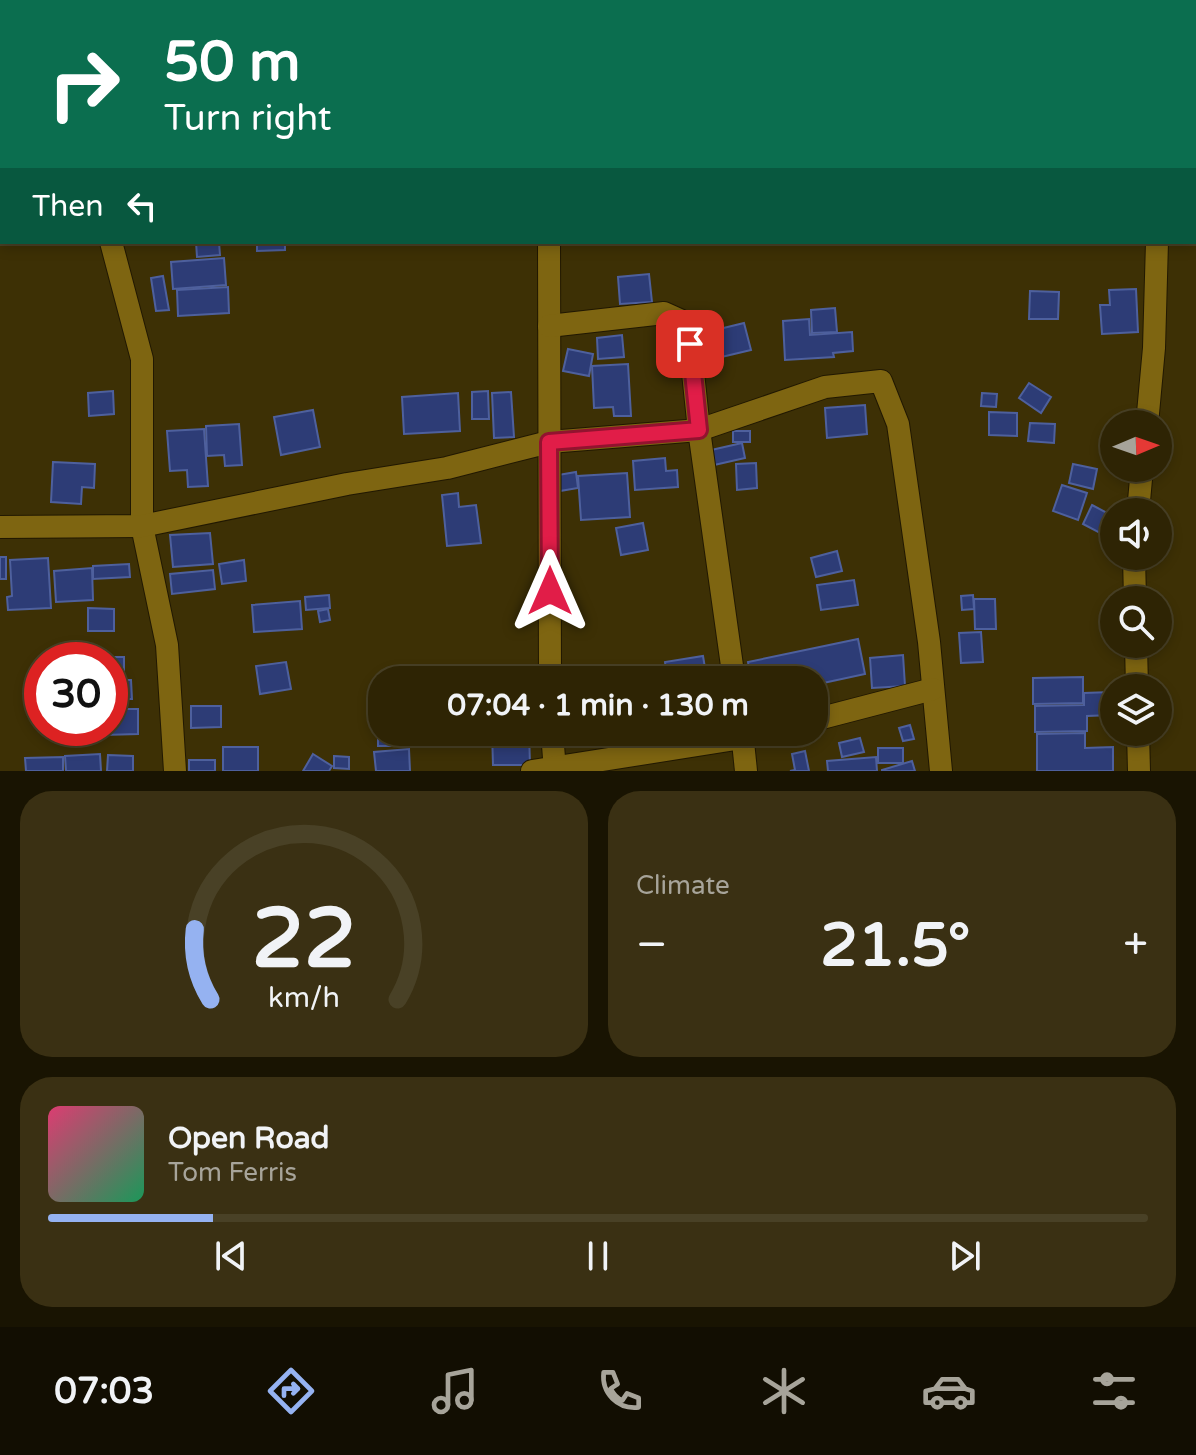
<!DOCTYPE html>
<meta charset="utf-8">
<style>
:root{--surface:#2e2404;--page:#3a3013;--text:#f1f3f6;--muted:#a7a49a;--line:#494126;--accent:#95b2f1}
body{margin:0;font-family:"Varela Round",sans-serif;background:var(--page);color:var(--text);height:100vh;display:flex;flex-direction:column;font-size:30px;white-space:nowrap}
*{box-sizing:border-box;margin:0}
p{font-size:26px;color:var(--muted)}
.icon{flex:none;width:44px;height:44px;fill:none;stroke:currentColor;stroke-width:2;stroke-linecap:round;stroke-linejoin:round}
.map{position:relative;height:771px;overflow:hidden}
.drawer{display:flex;flex-direction:column;gap:20px;padding:20px;background:#191402;flex:1}
.drawer>*{flex:none}
.guide{position:absolute;left:0px;top:0px;width:1196px;height:244px;box-shadow:0 4px 12px #0003,0 0 0 2px var(--line);background:#0b6e4f;color:#fff;overflow:hidden}
.needle{width:52px;rotate:88deg}
.controls{position:absolute;left:1100px;top:410px;display:grid;gap:16px}
.controls a{display:grid;place-items:center;width:72px;height:72px;border-radius:50%;background:var(--surface);box-shadow:0 4px 12px #0003,0 0 0 2px var(--line);font-size:40px}
.speed{position:absolute;left:24px;top:642px;display:flex;gap:16px;font-size:40px;font-weight:700;text-align:center}
.speed>*{display:grid;place-content:center;width:104px;height:104px;border-radius:50%;background:var(--surface);box-shadow:0 4px 12px #0003,0 0 0 2px var(--line);line-height:1}
.speed .limit{border:12px solid #d22;background:#fff;color:#111}
.pin{position:absolute;display:grid;place-items:center;width:68px;height:68px;color:#fff;margin:-34px;border-radius:16px;box-shadow:0 4px 12px #0006}
.me{position:absolute;width:88px;margin:-44px;rotate:0deg;stroke-linejoin:round;filter:drop-shadow(0 0 6px #0008)}
.turn{display:flex;align-items:center;gap:28px;height:168px;padding:0 32px;font-size:36px}
.turn .icon{width:104px;height:104px;stroke-width:2.5}
.turn b{display:block;font-size:56px;line-height:68px}
.then{display:flex;align-items:center;height:76px;padding:0 32px;background:#0003;gap:16px;font-size:30px}
.big{font-size:60px;font-weight:700;line-height:1.1}
.drawer .tile{flex:1;display:flex;flex-direction:column;justify-content:center;gap:12px;min-width:0;padding:0 28px;border-radius:32px;background:var(--page)}
.drawer .dial{align-items:center;gap:0}
.dial svg{height:208px;overflow:visible;fill:none;stroke:var(--line);stroke-width:7;stroke-linecap:round;text-anchor:middle}
.dial text{fill:var(--text);stroke:none}
.song{display:flex;align-items:center;gap:24px}
.cover{width:96px;height:96px;border-radius:12px;background:linear-gradient(135deg,hsl(340 70% 55%),hsl(150 70% 35%))}
.played{height:8px;border-radius:4px;background:linear-gradient(90deg,var(--accent) 15%,var(--line) 15%)}
.keys{display:flex;justify-content:space-around;direction:ltr}
.heat{display:flex;justify-content:space-between;align-items:center;font-size:44px;direction:ltr}
.drawer .tiles{flex:1;display:grid;gap:20px;grid-template-columns:1fr 1fr}
.tile:last-child{grid-column:span 2}
.trip{position:absolute;left:368px;top:666px;width:460px;height:80px;border-radius:32px;background:var(--surface);box-shadow:0 4px 12px #0003,0 0 0 2px var(--line);font-weight:700;line-height:80px;text-align:center}
.tab-bar{display:flex;height:128px;justify-content:space-around;align-items:center;background:#120e02;color:var(--muted)}
.tab-bar .icon{width:56px;height:56px}
.tab-bar .current{color:var(--accent)}
.tab-bar b{font-size:36px;color:var(--text)}
.map>svg:first-child{display:block}
</style>
<div class="map">
<svg width="1196" height="771" viewBox="0 0 1196 771">
<rect width="100%" height="100%" fill="#3d3005"/>
<g fill="#2d3c76" stroke="#4e609d" stroke-width="2">
<polygon points="2,134 2,188 0,188 0,135"/>
<polygon points="196,242 219,242 220,255 197,257"/>
<polygon points="257,242 285,242 285,250 257,251"/>
<polygon points="224,258 226,285 173,289 171,262"/>
<polygon points="649,274 652,302 620,304 618,277"/>
<polygon points="163,276 169,310 156,311 151,278"/>
<polygon points="228,287 229,313 178,316 177,290"/>
<polygon points="1136,289 1138,332 1102,334 1100,305 1110,305 1109,290"/>
<polygon points="1030,291 1059,292 1058,319 1029,319"/>
<polygon points="835,308 837,332 812,333 811,310"/>
<polygon points="809,319 810,335 852,332 853,351 833,353 834,357 785,360 783,321"/>
<polygon points="744,323 751,350 713,359 707,332"/>
<polygon points="622,335 624,357 598,359 597,338"/>
<polygon points="568,349 593,354 589,376 563,371"/>
<polygon points="628,364 631,416 614,416 613,407 594,408 592,366"/>
<polygon points="1029,383 1051,397 1041,413 1019,398"/>
<polygon points="113,391 114,414 89,416 88,393"/>
<polygon points="488,391 489,419 472,419 472,392"/>
<polygon points="511,392 514,437 494,438 492,393"/>
<polygon points="458,393 460,431 404,434 402,397"/>
<polygon points="982,393 997,394 996,407 981,406"/>
<polygon points="865,405 867,434 827,438 825,408"/>
<polygon points="313,410 320,447 281,455 274,417"/>
<polygon points="989,412 1017,413 1017,436 989,435"/>
<polygon points="1030,423 1055,424 1054,443 1028,441"/>
<polygon points="239,424 242,465 225,466 224,455 207,456 206,426"/>
<polygon points="204,429 208,486 188,487 187,470 170,471 167,431"/>
<rect x="733" y="431" width="17" height="11"/>
<polygon points="742,443 745,458 701,468 698,453"/>
<polygon points="665,458 666,471 677,470 678,487 635,490 633,461"/>
<polygon points="53,462 95,464 94,488 82,487 81,504 51,502"/>
<polygon points="756,463 757,488 737,490 736,464"/>
<polygon points="1073,464 1097,469 1093,489 1069,483"/>
<polygon points="576,472 578,488 560,491 558,475"/>
<polygon points="627,473 630,517 581,520 578,476"/>
<polygon points="1062,485 1087,493 1078,520 1053,511"/>
<polygon points="458,493 459,507 476,505 481,543 447,546 442,495"/>
<polygon points="1092,505 1109,514 1100,533 1083,524"/>
<polygon points="643,523 648,550 621,555 616,528"/>
<polygon points="210,533 213,564 173,567 170,535"/>
<polygon points="837,551 842,571 816,577 811,558"/>
<rect x="0" y="557" width="6" height="22"/>
<polygon points="48,558 51,608 8,610 7,597 12,596 10,560"/>
<polygon points="244,560 246,581 222,584 219,564"/>
<polygon points="129,564 130,577 93,579 93,566"/>
<polygon points="92,568 93,600 56,602 54,571"/>
<polygon points="213,570 215,589 172,594 170,574"/>
<polygon points="854,580 858,605 821,610 817,585"/>
<polygon points="329,595 330,608 306,610 305,597"/>
<polygon points="973,595 974,609 962,610 961,596"/>
<polygon points="974,599 995,599 996,629 975,629"/>
<polygon points="300,601 302,629 254,632 252,605"/>
<polygon points="88,608 114,609 114,631 88,631"/>
<polygon points="328,609 330,620 320,622 318,611"/>
<polygon points="981,632 983,662 961,663 959,633"/>
<polygon points="858,639 865,674 814,685 814,680 751,680 748,662"/>
<polygon points="903,655 905,686 872,688 870,658"/>
<polygon points="703,656 707,680 647,680 667,676 665,662"/>
<polygon points="99,657 124,657 124,678 110,678 110,660 99,660"/>
<polygon points="286,662 291,689 260,694 256,666"/>
<polygon points="1083,677 1083,703 1033,704 1033,678"/>
<polygon points="110,680 131,680 132,699 110,699"/>
<polygon points="1111,692 1112,715 1087,716 1087,731 1035,732 1035,706 1084,705 1084,693"/>
<polygon points="191,706 221,706 221,727 191,728"/>
<polygon points="110,709 138,709 138,734 104,735 104,728 110,728"/>
<polygon points="910,725 914,739 903,741 899,728"/>
<polygon points="378,726 382,726 382,732 403,732 403,746 378,746"/>
<rect x="67" y="728" width="20" height="5"/>
<polygon points="455,732 483,732 483,745 456,747"/>
<polygon points="492,732 529,732 530,765 493,765"/>
<polygon points="1085,733 1085,748 1113,747 1113,771 1037,771 1037,734"/>
<polygon points="860,738 864,752 842,757 839,743"/>
<rect x="223" y="747" width="35" height="24"/>
<rect x="878" y="748" width="25" height="15"/>
<polygon points="409,749 410,771 376,771 374,752"/>
<polygon points="805,751 809,771 790,771 795,770 792,754"/>
<polygon points="100,754 101,771 66,771 65,756"/>
<polygon points="313,754 332,766 329,771 303,771"/>
<polygon points="108,755 133,756 133,771 107,771"/>
<polygon points="334,756 349,757 349,769 334,768"/>
<polygon points="63,757 63,771 26,771 25,758"/>
<polygon points="876,757 877,771 828,771 827,761"/>
<rect x="189" y="760" width="26" height="11"/>
<polygon points="912,761 915,771 882,771 882,770"/>
</g>
<g fill="none" stroke-linecap="round" stroke-linejoin="round">
<defs>
<g id="minor">
<polyline points="95,0 136,2"/>
<polyline points="542,0 543,2"/>
<polyline points="1156,0 1156,2"/>
<polyline points="39,2 39,0"/>
<polyline points="248,2 260,0"/>
<polyline points="609,2 611,0"/>
<polyline points="0,85 2,82"/>
<polyline points="111,242 142,359 142,526 167,645 175,771"/>
<polyline points="549,242 550,680"/>
<polyline points="549,326 664,313 684,322 690,344 699,430 734,680"/>
<polyline points="1147,424 1154,348 1157,242"/>
<polyline points="1138,512 1142,468"/>
<polyline points="0,527 142,526 347,484 447,468 549,442 699,430 825,387 881,381 898,424 929,642 941,771"/>
<polyline points="1134,556 1135,600"/>
<polyline points="1136,644 1137,688"/>
<polyline points="814,720 933,689"/>
<polyline points="552,732 555,771"/>
<polyline points="742,732 746,771"/>
<polyline points="1138,732 1139,771"/>
<polyline points="532,771 742,738 766,732"/>
</g>
</defs>
<use href="#minor" stroke="#211802" stroke-width="24"/>
<use href="#minor" stroke="#7e6511" stroke-width="22"/>
</g>
<g fill="none" stroke-linecap="round" stroke-linejoin="round">
<defs>
<polyline id="route" points="550,591 549,442 699,430 690,344"/>
</defs>
<use href="#route" stroke="#92132f" stroke-width="20"/>
<use href="#route" stroke="#e11d48" stroke-width="14"/>
</g>
</svg>
<div class="controls">
<a><svg class="needle" viewBox="-14 -14 28 28"><path d="M0-13l5 13h-10z" fill="#e53935"/><path d="M0 13l5-13h-10z" fill="#a7a49a"/></svg></a>
<a><svg class="icon" aria-label="sound" viewBox="0 0 24 24"><path d="M4 9h4l5-4v14l-5-4H4zM17 9q2 3 0 6"/></svg></a>
<a><svg class="icon" aria-label="search" viewBox="0 0 24 24"><circle cx="10" cy="10" r="6"/><path d="M15 15l6 6"/></svg></a>
<a><svg class="icon" aria-label="layers" viewBox="0 0 24 24"><path d="M12 4l9 5-9 5-9-5zM3 14l9 5 9-5"/></svg></a>
</div>
<div class="speed"><div class="limit">30</div></div>
<div class="pin" style="left:690px;top:344px;background:#d93025"><svg class="icon" aria-label="arrive" viewBox="0 0 24 24"><path d="M6 21V4h12l-3 4 3 4H6"/></svg></div>
<svg class="me" style="left:550px;top:591px" viewBox="-20 -20 40 40"><path d="M0-17L14 15 0 8-14 15z" fill="#e11d48" stroke="#fff" stroke-width="4"/></svg>
<div class="trip">07:04 · 1 min · 130 m</div>
<div class="guide">
<div class="turn"><svg class="icon" aria-label="right" viewBox="0 0 24 24"><path d="M7 20v-9h11M14 6l5 5-5 5"/></svg><div><b>50 m</b>Turn right</div></div>
<div class="then">Then<svg class="icon" aria-label="left" viewBox="0 0 24 24"><path d="M17 20v-9H6M10 6l-5 5 5 5"/></svg></div>
</div>
</div>
<section class="drawer">
<div class="tiles">
<div class="tile dial"><svg viewBox="0 0 100 80">
<path d="M14 69A42 42 0 1 1 86 69"/>
<path d="M14 69A42 42 0 0 1 8 42" stroke="#95b2f1"/>
<text x="50" y="56" font-size="32" font-weight="700">22</text>
<text x="50" y="72" font-size="11">km/h</text>
</svg></div>
<div class="tile"><p>Climate</p>
<div class="heat"><a>−</a><b class="big">21.5°</b><a>+</a></div>
</div>
<div class="tile">
<div class="song"><i class="cover"></i><div><b>Open Road</b><p>Tom Ferris</p></div></div>
<div class="played"></div>
<div class="keys"><svg class="icon" aria-label="previous" viewBox="0 0 24 24"><path d="M18 5L8 12l10 7zM5 5v14"/></svg><svg class="icon" aria-label="pause" viewBox="0 0 24 24"><path d="M8 5v14M16 5v14"/></svg><svg class="icon" aria-label="next" viewBox="0 0 24 24"><path d="M6 5l10 7-10 7zM19 5v14"/></svg></div>
</div>
</div>
</section>
<nav class="tab-bar">
<b>07:03</b>
<svg class="icon current" aria-label="directions" viewBox="0 0 24 24"><path d="M12 3l9 9-9 9-9-9zM9 14v-3h6M13 9l2 2-2 2"/></svg>
<svg class="icon" aria-label="music" viewBox="0 0 24 24"><path d="M9 18V5l10-2v13"/><circle cx="6" cy="18" r="3"/><circle cx="16" cy="16" r="3"/></svg>
<svg class="icon" aria-label="phone" viewBox="0 0 24 24"><path d="M5 4h4l2 5-3 2q2 4 5 5l2-3 5 2v4C11 20 4 13 5 4z"/></svg>
<svg class="icon" aria-label="climate" viewBox="0 0 24 24"><path d="M12 3v18M4 7l16 10M4 17L20 7"/></svg>
<svg class="icon" aria-label="car" viewBox="0 0 24 24"><path d="M5 17H2v-5l4-1 3-4h7l3 4 3 1v5h-3M9 17h6M6 11h13"/><circle cx="7" cy="17" r="2"/><circle cx="17" cy="17" r="2"/></svg>
<svg class="icon" aria-label="filters" viewBox="0 0 24 24"><path d="M4 7h16M4 17h16"/><circle cx="9" cy="7" r="2"/><circle cx="15" cy="17" r="2"/></svg>
</nav>
